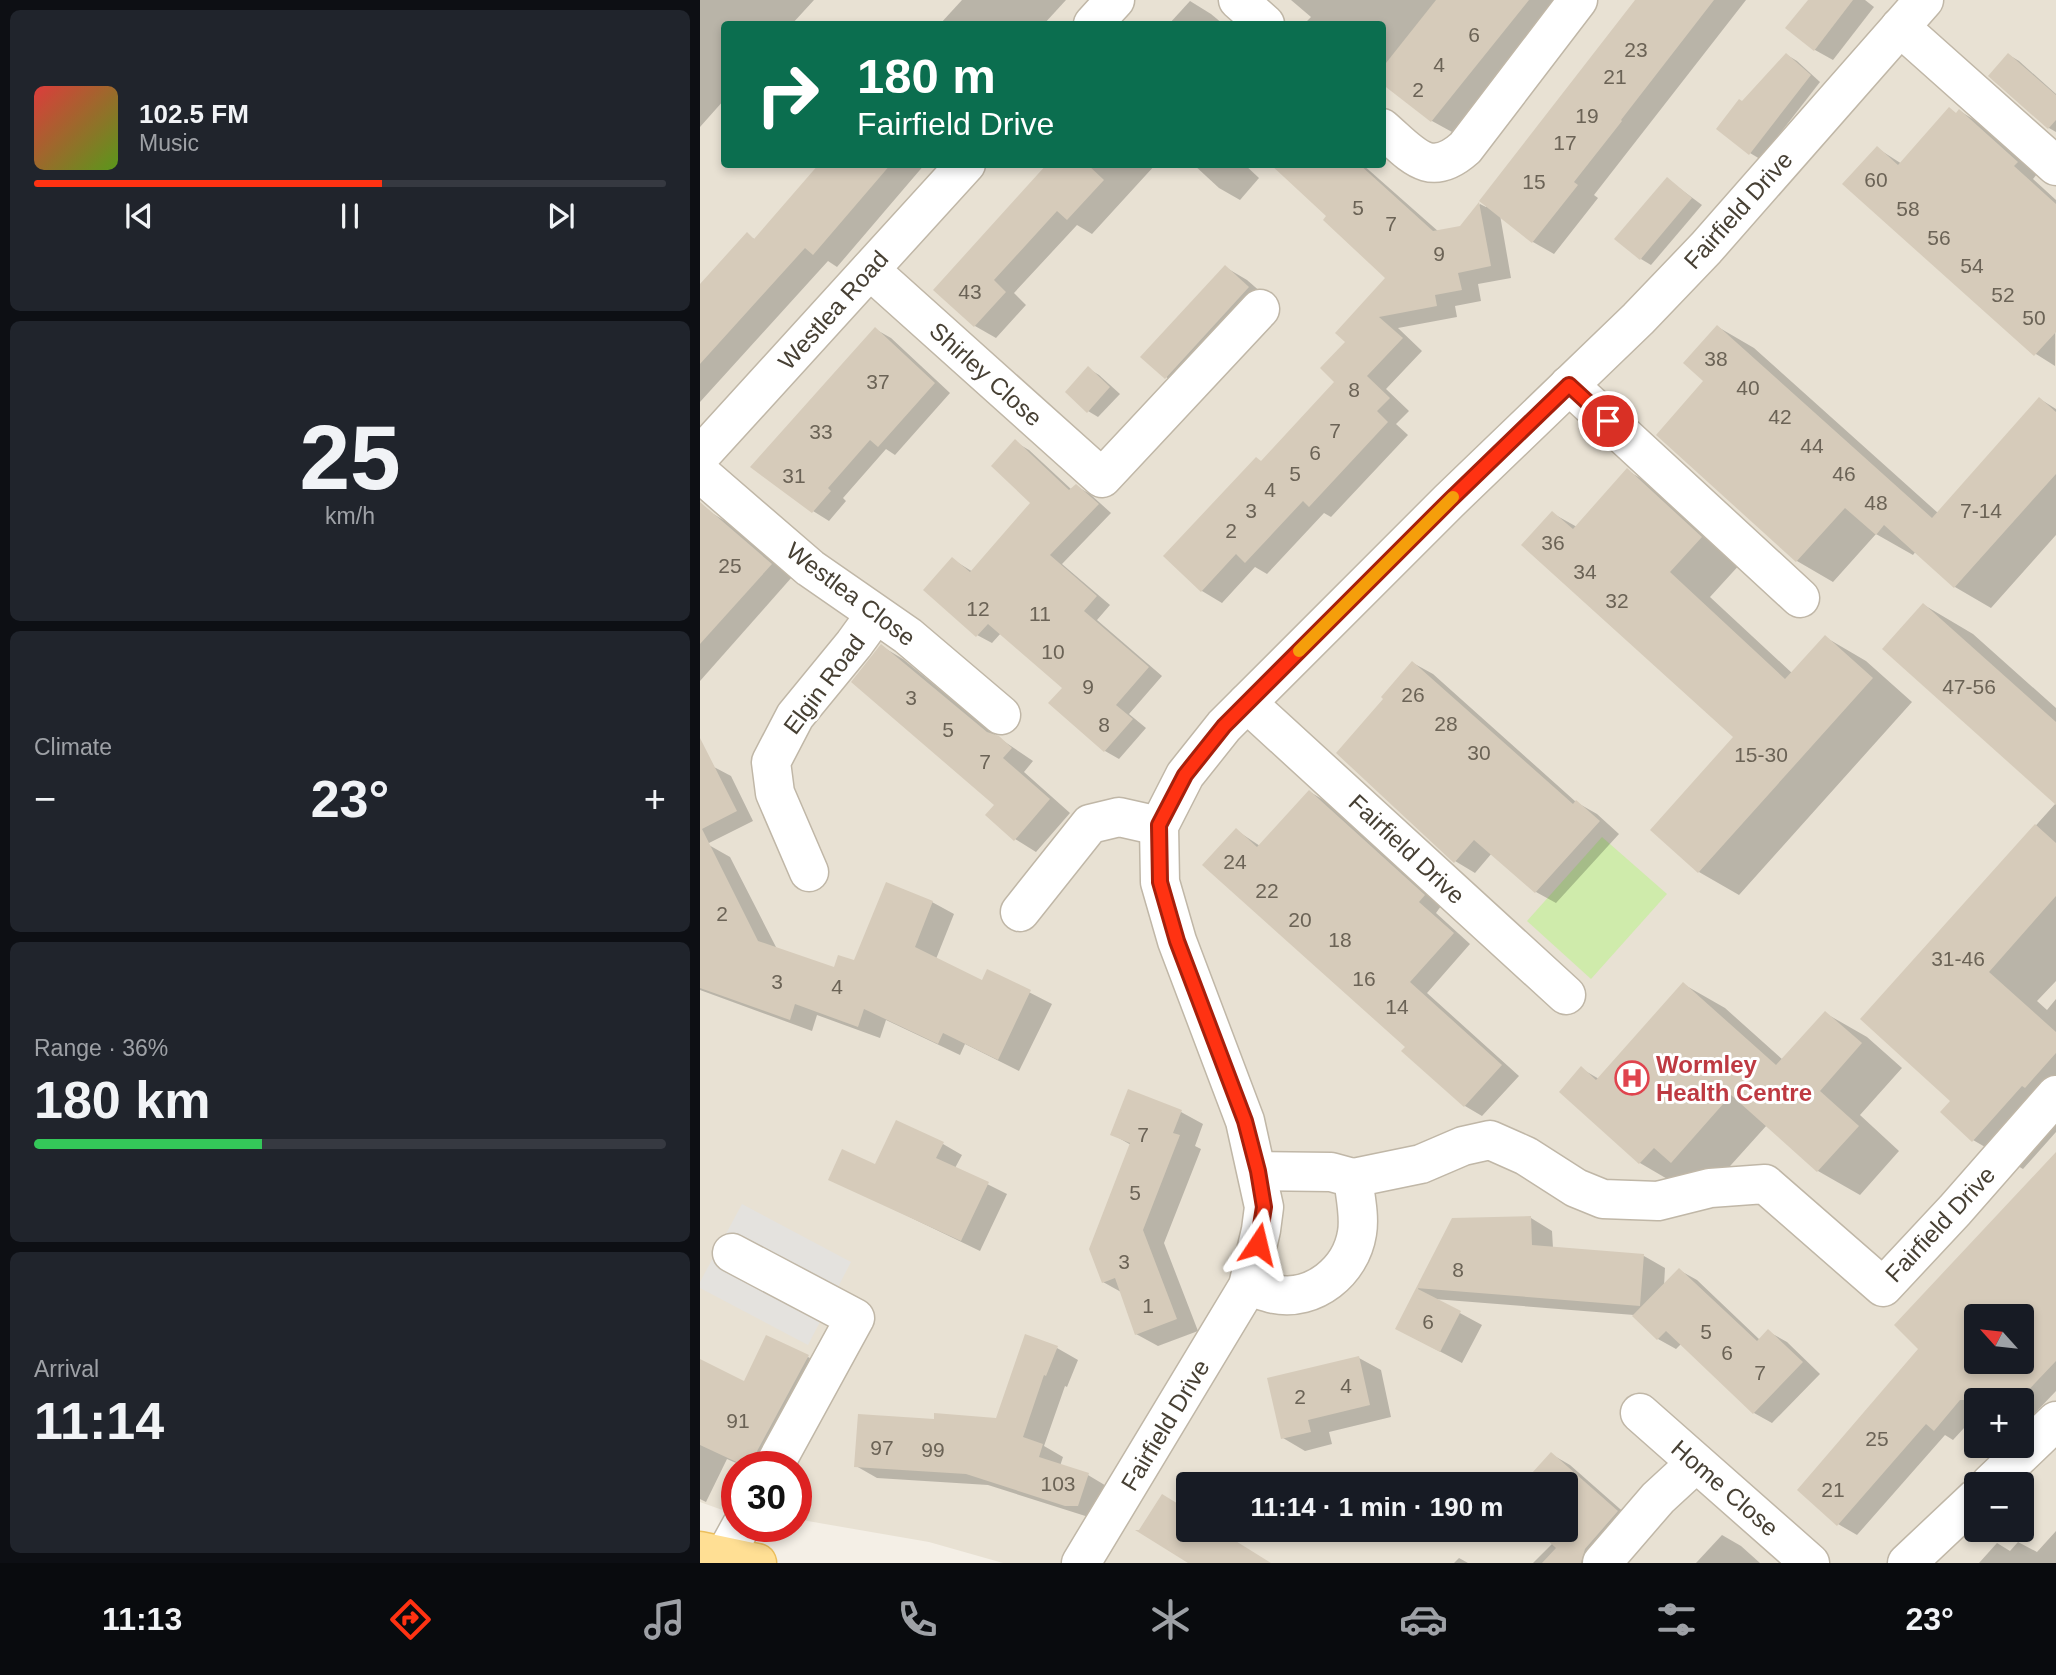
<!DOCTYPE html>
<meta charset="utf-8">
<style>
:root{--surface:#171b24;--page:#20242c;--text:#f1f3f6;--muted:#9ea1a6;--line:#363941;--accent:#ff3212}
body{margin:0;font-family:Arial,sans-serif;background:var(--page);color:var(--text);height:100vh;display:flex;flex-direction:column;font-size:26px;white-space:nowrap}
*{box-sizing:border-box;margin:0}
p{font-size:23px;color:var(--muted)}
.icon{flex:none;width:38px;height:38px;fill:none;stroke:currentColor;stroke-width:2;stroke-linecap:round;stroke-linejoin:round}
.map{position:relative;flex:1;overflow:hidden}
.panel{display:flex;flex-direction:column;gap:10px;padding:10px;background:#0d0f14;width:700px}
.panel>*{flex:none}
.banner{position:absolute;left:21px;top:21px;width:665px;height:147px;border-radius:7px;box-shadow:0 4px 10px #0003;background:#0b6e4f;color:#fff;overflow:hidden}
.needle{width:46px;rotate:297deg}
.buttons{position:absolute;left:1264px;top:1304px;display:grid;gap:14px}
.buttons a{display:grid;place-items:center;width:70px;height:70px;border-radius:7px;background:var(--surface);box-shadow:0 4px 10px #0003;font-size:35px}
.speed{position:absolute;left:21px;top:1451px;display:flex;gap:14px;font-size:35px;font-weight:700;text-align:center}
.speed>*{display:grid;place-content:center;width:91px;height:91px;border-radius:50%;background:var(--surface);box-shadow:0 4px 10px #0003;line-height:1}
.speed .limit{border:10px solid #d22;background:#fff;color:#111}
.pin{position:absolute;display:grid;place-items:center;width:60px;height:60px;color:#fff;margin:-30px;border:4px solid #fff;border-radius:50%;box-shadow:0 2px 7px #0007}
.me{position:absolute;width:77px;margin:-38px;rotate:10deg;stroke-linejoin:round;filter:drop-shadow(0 0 5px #0008)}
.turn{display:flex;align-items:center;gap:24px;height:147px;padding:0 21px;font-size:32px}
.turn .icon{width:91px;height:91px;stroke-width:2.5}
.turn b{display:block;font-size:49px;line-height:60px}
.big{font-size:52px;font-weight:600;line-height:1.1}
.panel .widget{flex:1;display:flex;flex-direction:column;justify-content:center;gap:10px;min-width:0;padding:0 24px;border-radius:10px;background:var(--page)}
.panel .dial{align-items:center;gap:0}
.dial b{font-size:91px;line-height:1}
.song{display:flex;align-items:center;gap:21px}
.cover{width:84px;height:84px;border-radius:10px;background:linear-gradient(135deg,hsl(0 70% 55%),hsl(90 70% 35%))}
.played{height:7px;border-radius:4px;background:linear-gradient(90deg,var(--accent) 55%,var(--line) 55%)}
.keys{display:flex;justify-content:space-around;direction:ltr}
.heat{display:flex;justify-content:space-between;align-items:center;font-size:38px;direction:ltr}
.charge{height:10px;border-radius:5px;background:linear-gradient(90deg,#34c759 36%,var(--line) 0)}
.trip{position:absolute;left:476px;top:1472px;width:402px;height:70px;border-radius:7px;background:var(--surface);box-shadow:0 4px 10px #0003;font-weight:600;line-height:70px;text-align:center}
.tab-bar{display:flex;height:112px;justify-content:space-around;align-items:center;background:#090b0e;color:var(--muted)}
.tab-bar .icon{width:49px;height:49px}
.tab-bar .on{color:var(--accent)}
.tab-bar b{font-size:32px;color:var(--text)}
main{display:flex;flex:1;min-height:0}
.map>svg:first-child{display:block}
</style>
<main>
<section class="panel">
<div class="widget">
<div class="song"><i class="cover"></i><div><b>102.5 FM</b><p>Music</p></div></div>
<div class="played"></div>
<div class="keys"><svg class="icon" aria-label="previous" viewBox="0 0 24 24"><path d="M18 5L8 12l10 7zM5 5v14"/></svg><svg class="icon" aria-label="pause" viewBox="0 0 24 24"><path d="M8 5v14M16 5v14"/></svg><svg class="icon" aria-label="next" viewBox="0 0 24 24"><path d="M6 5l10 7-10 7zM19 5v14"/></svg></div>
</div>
<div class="widget dial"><b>25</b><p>km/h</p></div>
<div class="widget"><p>Climate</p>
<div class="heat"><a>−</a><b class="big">23°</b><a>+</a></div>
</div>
<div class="widget"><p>Range · 36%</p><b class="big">180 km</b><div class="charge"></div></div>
<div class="widget"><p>Arrival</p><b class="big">11:14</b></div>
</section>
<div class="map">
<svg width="1356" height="1563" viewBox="0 0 1356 1563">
<rect width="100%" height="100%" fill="#f4efe6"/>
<path fill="#e8e1d3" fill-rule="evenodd" d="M 0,0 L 1356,0 L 1356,1563 L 303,1563 L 229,1542 L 96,1519 L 96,1466 L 37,1466 L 37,1513 L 28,1512 L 0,1502 ZM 24,24 L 682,24 L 682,164 L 24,164 ZM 1276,1316 L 1321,1316 L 1321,1362 L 1276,1362 ZM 1276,1400 L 1321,1400 L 1321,1446 L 1276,1446 ZM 488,1484 L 866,1484 L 866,1530 L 488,1530 ZM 1276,1484 L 1321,1484 L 1321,1530 L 1276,1530 Z"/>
<polygon fill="#cfebab" points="902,837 967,894 891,979 827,921"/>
<polygon fill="#e4e2de" points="42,1204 151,1262 108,1345 0,1288 0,1282"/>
<g fill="#0003" fill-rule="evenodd">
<polygon points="0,0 114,0 92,24 24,24 24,100 0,127"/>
<polygon points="262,0 366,0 344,24 240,24"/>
<polygon points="591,0 856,0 752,132 732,121 682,81 682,24 604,24 611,17"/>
<polygon points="938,0 1046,0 894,195 898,198 854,254 833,242 800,215 811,278 778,284 781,301 755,306 757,317 698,328 722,351 686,389 709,411 696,424 708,435 631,517 624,513 567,574 555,567 522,603 502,591 465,556 562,462 637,381 647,342 688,277 629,216 572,164 662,164 739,232 760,228 780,204 786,207"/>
<polygon points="1110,0 1165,0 1174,7 1133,60 1115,50"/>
<polygon points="490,1 511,14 523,24 469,24"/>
<polygon points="1087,55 1097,61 1120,82 1060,159 1050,153 1043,103"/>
<polygon points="1309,55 1319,61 1356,94 1356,132 1349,128"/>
<polygon points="1249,109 1257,114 1260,111 1279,123 1337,174 1333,179 1356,200 1355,366 1336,354 1145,184 1177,148 1202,164"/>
<polygon points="121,164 225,164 137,267 128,261 0,402 0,287 47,235 56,240"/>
<polygon points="349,164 456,164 392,234 377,225 314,293 326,305 296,338 275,326 235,290"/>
<polygon points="493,164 544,164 559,178 540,200 519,188"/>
<polygon points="967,179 1002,205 951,265 941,259"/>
<polygon points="525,267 547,280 570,300 487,390 466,377"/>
<polygon points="1018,327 1054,348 1238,513 1340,399 1356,409 1356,535 1291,608 1255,587 1216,551 1213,555 1176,534 1133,582 1097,561 1006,381"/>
<polygon points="175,329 191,338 250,393 195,455 186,449 143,498 146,501 129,521 113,511"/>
<polygon points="389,369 399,375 420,394 398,417 388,411"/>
<polygon points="315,442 329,450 372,490 376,486 390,494 411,513 362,564 410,605 397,620 462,676 429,714 446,728 419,759 405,751 364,688 301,633 292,643 277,635 252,559 273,572 333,503"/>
<polygon points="928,471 968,494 1042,562 1010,597 1093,674 1125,637 1166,661 1212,702 1039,895 999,872 1036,737 852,513 877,527"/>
<polygon points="10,512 30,524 92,577 0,681 0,523"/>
<polygon points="1224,605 1273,634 1356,708 1356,981 1337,1001 1347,1010 1356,999 1356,1132 1323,1169 1273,1140 1252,1101 1162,1019 1356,803"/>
<polygon points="181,646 203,659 299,738 333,761 324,772 370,813 336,852 315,839 296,805"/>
<polygon points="713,663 733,674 876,802 897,814 919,834 856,903 836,892 792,853 775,873 755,861 685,699"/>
<polygon points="14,767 31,776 53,821 7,844 30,857 77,949 135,970 155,963 232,902 254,914 236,959 283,982 288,971 352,1004 319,1071 265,1044 260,1055 186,1020 180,1038 117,1015 112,1031 0,990 0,792"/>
<polygon points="610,792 627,802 741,906 736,913 770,944 727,993 819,1076 782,1116 765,1106 707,1047 536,830 560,846"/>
<polygon points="983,984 1025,1008 1083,1060 1125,1013 1167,1037 1202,1068 1160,1115 1199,1151 1160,1195 1118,1171 1067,1125 1013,1185 981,1187 940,1163 882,1069 899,1079"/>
<polygon points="481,1112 503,1124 495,1146 501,1149 464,1243 498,1331 458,1346 436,1334 421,1292 403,1282 431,1145 412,1134"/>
<polygon points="243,1144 262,1155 255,1168 307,1194 280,1251 131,1179"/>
<path d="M 1356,1154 L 1356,1391 L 1321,1428 L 1321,1400 L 1276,1400 L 1276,1415 L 1253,1440 L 1245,1435 L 1157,1535 L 1138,1524 L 1220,1348 ZM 1276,1316 L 1321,1316 L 1321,1362 L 1276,1362 Z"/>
<polygon points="831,1218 852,1231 853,1248 944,1256 965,1268 964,1286 979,1270 997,1280 1060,1340 1069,1332 1087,1342 1120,1374 1072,1423 1054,1413 982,1343 976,1349 958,1339 934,1315 734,1299 782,1325 762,1363 697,1329 753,1219"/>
<polygon points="357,1348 378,1360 367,1387 365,1386 344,1446 363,1457 360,1466 388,1475 408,1487 398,1520 288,1485 177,1478 156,1466 236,1421 298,1420"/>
<polygon points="108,1357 137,1373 87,1466 43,1466 27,1459 6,1502 0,1499 0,1361 44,1383"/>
<polygon points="659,1358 681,1370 691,1417 629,1432 632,1444 605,1451 583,1438"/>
<polygon points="851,1454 870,1465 936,1523 903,1563 833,1563 853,1543 838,1530 866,1530 866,1484 825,1484"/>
<polygon points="1356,1531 1356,1563 1279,1563 1297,1543 1310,1551 1318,1542 1337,1552"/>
<polygon points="1022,1535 1041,1546 1060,1563 996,1563"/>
<polygon points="759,1558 768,1563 754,1563"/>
</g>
<g fill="#d6cbba" fill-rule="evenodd">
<polygon points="736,0 829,0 731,122 682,84 682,68"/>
<polygon points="935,0 1014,0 921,120 922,121 874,182 878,185 832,243 779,201"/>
<polygon points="1108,0 1153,0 1114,51 1085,28"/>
<polygon points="1086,53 1111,75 1049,155 1016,129 1039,99 1042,101"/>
<polygon points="1308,53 1356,95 1356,120 1348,129 1288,76"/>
<polygon points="1249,107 1256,113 1259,109 1318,162 1314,166 1356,204 1356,332 1334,356 1142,184 1177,146 1198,165"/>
<polygon points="119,164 191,164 113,255 105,248 0,364 0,284 47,232 54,239"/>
<polygon points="347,164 387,164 404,180 367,220 357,211 294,280 306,292 274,327 233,290"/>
<polygon points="570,164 659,164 733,231 760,226 779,202 791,266 758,273 762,290 735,295 737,306 679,317 703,338 667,376 690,398 677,411 688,422 609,507 603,501 545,563 536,554 501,592 463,556 556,457 561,461 634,382 620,368 645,342 635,333 685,278 623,220 626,216"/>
<polygon points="967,177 992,198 940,260 914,239"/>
<polygon points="525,265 549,287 465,379 440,357"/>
<polygon points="1017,325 1232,518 1339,397 1356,412 1356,474 1254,588 1184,525 1176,535 1145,508 1096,562 956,435 1003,381 983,363"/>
<polygon points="175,327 235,383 178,447 170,440 128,488 131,491 112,513 50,467"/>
<polygon points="388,366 410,387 387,413 365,392"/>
<polygon points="315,439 369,490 376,484 399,504 350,555 397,596 384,611 449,667 416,705 433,719 404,752 348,703 362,688 288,624 276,637 223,590 252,557 270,572 330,503 291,466"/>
<polygon points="927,468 1002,537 970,572 1085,679 1125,635 1173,678 998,873 950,830 1033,737 821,545 852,511 873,529"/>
<polygon points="0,502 72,564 0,644"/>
<polygon points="1223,603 1356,722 1356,805 1182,649"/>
<polygon points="181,644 287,732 299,736 312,748 303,758 350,799 314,841 285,815 294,805 151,682"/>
<polygon points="712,661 873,804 876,800 900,821 835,893 774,840 754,863 636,753 683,699 681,697"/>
<polygon points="0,738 37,811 2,829 58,941 134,967 138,955 154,960 186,882 233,901 215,947 282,980 287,969 331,990 298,1060 243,1033 238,1044 164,1009 158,1027 95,1004 90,1020 0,988"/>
<polygon points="609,790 725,895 719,902 754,933 710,982 802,1065 764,1107 701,1051 705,1047 502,865 536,828 557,847"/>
<polygon points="1335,824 1356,843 1356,896 1289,972 1356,1032 1356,1053 1325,1088 1322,1086 1272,1142 1240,1112 1250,1101 1160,1019"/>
<polygon points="983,982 1076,1065 1125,1011 1162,1043 1120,1091 1159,1126 1117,1172 1031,1095 971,1163 954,1148 939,1164 859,1092 881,1066 896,1080"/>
<polygon points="428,1089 482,1110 473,1133 480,1135 443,1230 477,1319 435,1335 415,1278 402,1283 389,1249 430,1143 410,1135"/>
<polygon points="196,1120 244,1142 236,1158 289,1182 261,1241 128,1180 142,1149 175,1164"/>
<path d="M 1356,1152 L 1356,1361 L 1319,1400 L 1260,1400 L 1234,1431 L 1226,1424 L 1137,1526 L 1097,1490 L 1218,1349 L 1194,1325 ZM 1276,1316 L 1321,1316 L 1321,1362 L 1276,1362 Z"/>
<polygon points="831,1216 832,1245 944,1254 940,1306 716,1288 761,1311 740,1352 695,1329 752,1218"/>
<polygon points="979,1268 1057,1341 1068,1329 1103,1362 1053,1414 966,1331 957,1340 932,1316"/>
<polygon points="325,1334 358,1346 346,1376 344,1375 323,1437 343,1444 339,1457 389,1473 378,1506 365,1506 266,1474 154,1467 158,1414 234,1419 234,1413 296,1418"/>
<polygon points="66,1335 109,1355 55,1455 52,1466 45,1466 0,1445 0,1359 44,1381"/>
<polygon points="659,1356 670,1405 608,1420 611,1432 581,1439 567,1378"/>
<polygon points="851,1452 918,1511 885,1549 881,1563 842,1563 856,1548 836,1530 866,1530 866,1484 822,1484"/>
<polygon points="462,1494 488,1510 488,1530 518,1530 571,1563 488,1563 435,1530 439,1530"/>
</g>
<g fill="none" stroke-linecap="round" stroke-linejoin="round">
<defs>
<g id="minor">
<polyline points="538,0 565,24"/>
<polyline points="393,24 415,0"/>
<polyline points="1200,27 1356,166"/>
<path d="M 682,128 C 712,154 729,180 765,148 L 878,0"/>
<polyline points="170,270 402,478 560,309"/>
<polyline points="869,385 1100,598"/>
<polyline points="0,456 266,164"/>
<polyline points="0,473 110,568 208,636 301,715"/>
<polyline points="547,703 866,995"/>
<polyline points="109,872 75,793 71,762 95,716 154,644 175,615"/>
<polyline points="320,912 390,824 419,817 459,826"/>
<polyline points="653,1178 721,1164 763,1146 790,1140 826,1156 876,1188 903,1199 958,1201 1010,1188 1065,1184 1183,1287 1255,1210 1356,1095"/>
<polyline points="32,1253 155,1318 74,1466"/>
<path d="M 548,1286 C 556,1288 565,1292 574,1294 C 614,1302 651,1271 657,1233 C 660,1216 655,1195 653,1178 L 631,1172 L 558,1171"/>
<polyline points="940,1413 1110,1563"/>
<polyline points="1290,1484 1356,1421"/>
<polyline points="24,1557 41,1526"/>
<polyline points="381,1563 548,1286 561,1230 564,1207 545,1121 477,941 460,882 459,826 485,775 524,726 749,501 938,319 1006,248 1224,0"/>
<polyline points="902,1563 958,1498 996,1463"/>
<polyline points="1207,1563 1276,1498"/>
</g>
<polyline id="major" points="0,1551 57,1563"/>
</defs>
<use href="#minor" stroke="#c0b7a7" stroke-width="41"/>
<use href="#major" stroke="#ecbf5c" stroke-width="41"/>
<use href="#minor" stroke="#fff" stroke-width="38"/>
<use href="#major" stroke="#ffdf94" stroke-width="38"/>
</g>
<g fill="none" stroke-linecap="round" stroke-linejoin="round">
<defs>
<polyline id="route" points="558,1244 564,1207 558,1171 545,1121 477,941 460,882 459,825 485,775 524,726 749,501 869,385 908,421"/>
</defs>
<use href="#route" stroke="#a6200c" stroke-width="18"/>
<use href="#route" stroke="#ff3212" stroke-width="12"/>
<polyline stroke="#f59e0b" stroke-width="12" points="599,651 753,497"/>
</g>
<defs>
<symbol id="hospital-ring" viewBox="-11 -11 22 22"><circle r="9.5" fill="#fff" stroke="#e0444e" stroke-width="1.5"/><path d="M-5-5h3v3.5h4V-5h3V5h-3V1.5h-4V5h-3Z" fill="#e0444e"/></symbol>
</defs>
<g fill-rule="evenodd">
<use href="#hospital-ring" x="913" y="1059" width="38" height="38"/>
</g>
<g text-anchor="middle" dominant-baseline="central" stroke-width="6" stroke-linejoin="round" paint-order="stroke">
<g font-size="21" fill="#6b6356">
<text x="774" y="34">6</text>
<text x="936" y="49">23</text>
<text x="739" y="64">4</text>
<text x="915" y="76">21</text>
<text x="718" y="89">2</text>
<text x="887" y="115">19</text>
<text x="865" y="142">17</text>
<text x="1176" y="179">60</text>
<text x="834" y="181">15</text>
<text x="658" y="207">5</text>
<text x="1208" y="208">58</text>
<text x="691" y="223">7</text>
<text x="1239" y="237">56</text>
<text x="739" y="253">9</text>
<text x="1272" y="265">54</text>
<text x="270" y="291">43</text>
<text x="1303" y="294">52</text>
<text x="1334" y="317">50</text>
<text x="1016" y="358">38</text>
<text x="178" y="381">37</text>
<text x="1048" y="387">40</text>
<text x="654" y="389">8</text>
<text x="1080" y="416">42</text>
<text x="635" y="430">7</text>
<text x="121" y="431">33</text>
<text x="1112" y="445">44</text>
<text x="615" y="452">6</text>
<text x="595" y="473">5</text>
<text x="1144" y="473">46</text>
<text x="94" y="475">31</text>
<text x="570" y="489">4</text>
<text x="1176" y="502">48</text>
<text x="551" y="510">3</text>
<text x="1281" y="510">7-14</text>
<text x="531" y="530">2</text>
<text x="853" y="542">36</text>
<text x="30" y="565">25</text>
<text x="885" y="571">34</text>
<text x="917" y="600">32</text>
<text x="278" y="608">12</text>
<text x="340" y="613">11</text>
<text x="353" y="651">10</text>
<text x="388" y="686">9</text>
<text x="1269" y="686">47-56</text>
<text x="713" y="694">26</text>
<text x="211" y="697">3</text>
<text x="746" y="723">28</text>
<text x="404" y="724">8</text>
<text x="248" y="729">5</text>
<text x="779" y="752">30</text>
<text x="1061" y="754">15-30</text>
<text x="285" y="761">7</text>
<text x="535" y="861">24</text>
<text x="567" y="890">22</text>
<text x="22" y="913">2</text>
<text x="600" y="919">20</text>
<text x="640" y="939">18</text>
<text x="1258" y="958">31-46</text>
<text x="664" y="978">16</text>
<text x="77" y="981">3</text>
<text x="137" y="986">4</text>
<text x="697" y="1006">14</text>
<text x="443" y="1134">7</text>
<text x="435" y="1192">5</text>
<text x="424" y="1261">3</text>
<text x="758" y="1269">8</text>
<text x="448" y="1305">1</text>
<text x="728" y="1321">6</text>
<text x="1006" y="1331">5</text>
<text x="1027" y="1352">6</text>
<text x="1060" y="1372">7</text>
<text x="646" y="1385">4</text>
<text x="600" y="1396">2</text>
<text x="38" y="1420">91</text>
<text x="1177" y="1438">25</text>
<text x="182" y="1447">97</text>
<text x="233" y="1449">99</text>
<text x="358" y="1483">103</text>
<text x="1133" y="1489">21</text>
</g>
<g font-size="24" fill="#474034" stroke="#fff">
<text transform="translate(1038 210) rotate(-48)">Fairfield Drive</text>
<text transform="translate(133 310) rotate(-48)">Westlea Road</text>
<text transform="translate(286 374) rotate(42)">Shirley Close</text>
<text transform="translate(151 594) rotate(37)">Westlea Close</text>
<text transform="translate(124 684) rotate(-53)">Elgin Road</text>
<text transform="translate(707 849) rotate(43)">Fairfield Drive</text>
<text transform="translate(1240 1224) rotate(-47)">Fairfield Drive</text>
<text transform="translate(465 1425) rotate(-59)">Fairfield Drive</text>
<text transform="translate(1025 1488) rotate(41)">Home Close</text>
</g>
<g font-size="24" font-weight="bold" fill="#be3a42" stroke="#fff" text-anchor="start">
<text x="956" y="1064">Wormley<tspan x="956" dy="28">Health Centre</tspan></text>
</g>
</g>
</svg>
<div class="buttons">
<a><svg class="needle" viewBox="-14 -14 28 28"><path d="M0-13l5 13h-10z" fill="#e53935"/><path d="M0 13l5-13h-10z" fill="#9ea1a6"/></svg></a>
<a>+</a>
<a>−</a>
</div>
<div class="speed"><div class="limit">30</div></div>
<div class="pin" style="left:908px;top:421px;background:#d93025"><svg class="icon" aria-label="arrive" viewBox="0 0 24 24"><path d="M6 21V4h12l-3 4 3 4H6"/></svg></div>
<svg class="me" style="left:558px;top:1244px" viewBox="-20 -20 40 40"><path d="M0-17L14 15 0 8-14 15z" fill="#ff3212" stroke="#fff" stroke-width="4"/></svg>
<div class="trip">11:14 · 1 min · 190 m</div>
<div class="banner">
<div class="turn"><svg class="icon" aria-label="right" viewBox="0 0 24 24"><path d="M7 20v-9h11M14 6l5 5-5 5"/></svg><div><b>180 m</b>Fairfield Drive</div></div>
</div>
</div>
</main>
<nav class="tab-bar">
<b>11:13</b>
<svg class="icon on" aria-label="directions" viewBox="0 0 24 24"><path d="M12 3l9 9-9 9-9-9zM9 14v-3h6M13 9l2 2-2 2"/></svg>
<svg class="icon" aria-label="music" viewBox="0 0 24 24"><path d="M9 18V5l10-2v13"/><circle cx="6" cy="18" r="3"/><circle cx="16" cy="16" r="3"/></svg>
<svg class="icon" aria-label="phone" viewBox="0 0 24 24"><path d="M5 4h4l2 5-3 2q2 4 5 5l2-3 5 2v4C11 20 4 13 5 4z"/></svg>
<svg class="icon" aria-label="climate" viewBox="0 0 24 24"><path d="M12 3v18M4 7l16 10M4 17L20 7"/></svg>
<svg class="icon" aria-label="car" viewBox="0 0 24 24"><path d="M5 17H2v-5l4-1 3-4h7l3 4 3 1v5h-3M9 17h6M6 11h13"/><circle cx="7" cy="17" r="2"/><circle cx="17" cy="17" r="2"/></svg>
<svg class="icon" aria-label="filters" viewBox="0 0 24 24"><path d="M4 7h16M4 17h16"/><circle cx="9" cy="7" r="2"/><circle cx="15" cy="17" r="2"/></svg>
<b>23°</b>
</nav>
